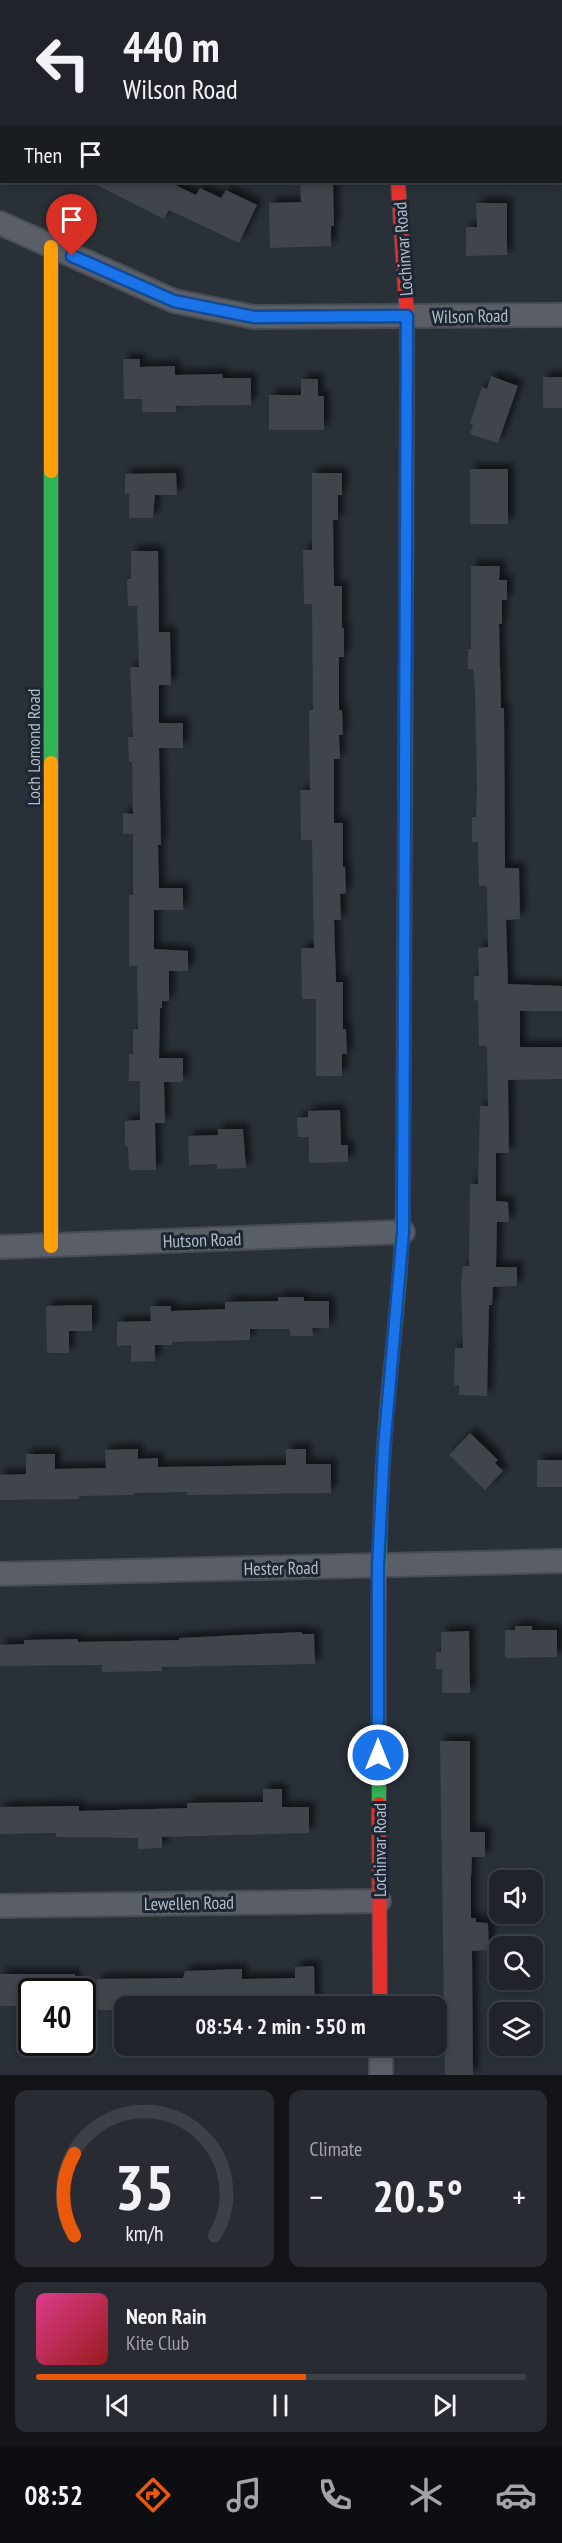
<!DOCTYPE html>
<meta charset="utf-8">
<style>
:root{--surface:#20242a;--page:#282c32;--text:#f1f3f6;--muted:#a2a4a8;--line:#3d4147;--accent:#ea580c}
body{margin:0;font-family:"PT Sans Narrow",sans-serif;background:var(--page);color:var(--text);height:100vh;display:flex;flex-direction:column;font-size:22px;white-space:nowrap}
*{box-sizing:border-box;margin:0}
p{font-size:20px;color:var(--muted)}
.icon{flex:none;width:33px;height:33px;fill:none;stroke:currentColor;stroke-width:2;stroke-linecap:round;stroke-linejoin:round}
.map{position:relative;height:2075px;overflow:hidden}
.side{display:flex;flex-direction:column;gap:15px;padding:15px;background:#121417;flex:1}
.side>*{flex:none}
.hud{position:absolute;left:0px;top:0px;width:562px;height:183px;box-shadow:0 3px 9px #0003,0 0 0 2px var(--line);background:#20242a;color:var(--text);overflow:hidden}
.controls{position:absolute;left:489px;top:1870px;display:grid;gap:12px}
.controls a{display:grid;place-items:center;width:54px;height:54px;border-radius:12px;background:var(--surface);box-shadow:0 3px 9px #0003,0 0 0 2px var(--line);font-size:30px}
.speed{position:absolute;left:18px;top:1978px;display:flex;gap:12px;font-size:30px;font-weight:700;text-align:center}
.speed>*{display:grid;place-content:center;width:78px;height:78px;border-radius:50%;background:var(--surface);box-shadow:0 3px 9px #0003,0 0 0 2px var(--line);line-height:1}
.speed .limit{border:3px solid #111;border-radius:9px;background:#fff;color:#111}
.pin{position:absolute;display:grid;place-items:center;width:51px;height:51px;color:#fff;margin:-62px -26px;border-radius:50% 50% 50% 0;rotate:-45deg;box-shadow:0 0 6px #0007}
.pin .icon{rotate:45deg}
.me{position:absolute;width:66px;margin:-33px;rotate:0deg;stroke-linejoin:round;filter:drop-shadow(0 0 4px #0008)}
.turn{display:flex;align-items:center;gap:21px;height:126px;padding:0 24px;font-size:27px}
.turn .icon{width:78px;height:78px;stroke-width:2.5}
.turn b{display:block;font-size:42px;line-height:51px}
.then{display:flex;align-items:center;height:57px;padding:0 24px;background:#0003;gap:12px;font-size:22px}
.big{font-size:45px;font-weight:700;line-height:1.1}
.side .widget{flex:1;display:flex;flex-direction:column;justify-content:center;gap:9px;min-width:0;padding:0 21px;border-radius:12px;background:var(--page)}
.side .dial{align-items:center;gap:0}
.dial svg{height:156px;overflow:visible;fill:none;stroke:var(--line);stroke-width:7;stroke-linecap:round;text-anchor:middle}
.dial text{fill:var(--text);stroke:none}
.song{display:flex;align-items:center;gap:18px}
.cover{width:72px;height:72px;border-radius:9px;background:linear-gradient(135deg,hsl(330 70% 55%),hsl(0 70% 35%))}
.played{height:6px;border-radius:3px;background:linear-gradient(90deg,var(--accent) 55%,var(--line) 55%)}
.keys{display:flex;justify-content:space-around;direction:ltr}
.heat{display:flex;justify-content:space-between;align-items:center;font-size:33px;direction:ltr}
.side .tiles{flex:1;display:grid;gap:15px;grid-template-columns:1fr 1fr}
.widget:last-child{grid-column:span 2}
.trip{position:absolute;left:114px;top:1996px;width:333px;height:60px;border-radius:12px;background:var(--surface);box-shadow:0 3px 9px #0003,0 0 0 2px var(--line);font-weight:700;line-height:60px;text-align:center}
.tabs{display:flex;height:96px;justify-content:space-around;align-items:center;background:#0d0e11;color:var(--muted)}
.tabs .icon{width:42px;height:42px}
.tabs .active{color:var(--accent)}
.tabs b{font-size:27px;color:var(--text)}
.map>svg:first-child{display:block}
</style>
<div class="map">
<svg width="562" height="2075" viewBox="0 0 562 2075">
<defs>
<filter id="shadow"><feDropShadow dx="5.5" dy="-5.5" stdDeviation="3" flood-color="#0009"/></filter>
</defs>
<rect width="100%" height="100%" fill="#2a3038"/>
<g fill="#3f444c" filter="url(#shadow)">
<polygon points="91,182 169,182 196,195 200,188 221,198 226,190 257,205 239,243 169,210 164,219"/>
<polygon points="300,182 333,182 334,226 331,226 331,246 270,248 269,203 301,202"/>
<polygon points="476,203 507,203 507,255 466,256 466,227 477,227"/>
<polygon points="123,359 140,359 140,367 175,366 175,375 222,374 223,378 251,378 251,405 176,406 176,412 142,412 142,399 124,399"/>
<polygon points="491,376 518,386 498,443 470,434 473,425 470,423 482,387 487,389"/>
<rect x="543" y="377" width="19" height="31"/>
<polygon points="301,379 318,379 318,396 324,396 324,430 269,430 269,395 301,395"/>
<rect x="470" y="469" width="38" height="55"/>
<polygon points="176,473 177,495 155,495 153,518 129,518 129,494 125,494 125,474"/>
<polygon points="312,473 342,473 342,495 338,495 338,520 333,520 334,586 342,586 342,628 344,628 344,657 339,657 339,710 342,710 343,735 339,735 340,759 334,759 334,823 343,823 343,867 345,867 346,893 340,894 341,920 334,920 336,982 343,982 343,1029 346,1029 347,1054 342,1054 342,1076 316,1076 316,999 302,999 301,948 314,948 312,840 301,840 300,790 310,790 309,710 313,710 312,604 304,604 303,550 312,550"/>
<polygon points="131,551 158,551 159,632 170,632 171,685 159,685 159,723 183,723 183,748 159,748 161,845 158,845 159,888 183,888 183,910 154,910 154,949 188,951 188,971 169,971 169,1001 162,1001 162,1008 160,1008 159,1058 183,1058 183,1082 164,1082 165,1123 155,1123 156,1170 129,1170 128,1146 125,1146 125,1121 140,1120 140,1081 129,1081 129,1054 133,1054 133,1029 138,1029 137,966 129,966 129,895 133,895 133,834 123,834 123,813 133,814 132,762 129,762 128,737 133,737 130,667 139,667 137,606 128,606 127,579 131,579"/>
<polygon points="471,566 500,566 499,580 507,580 507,600 502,600 502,624 499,624 501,708 504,708 505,868 519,868 520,919 506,920 508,984 562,986 562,1011 520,1011 520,1047 562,1047 562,1079 508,1080 509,1153 496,1153 496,1201 508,1202 509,1222 497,1222 496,1267 517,1267 517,1286 493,1287 492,1305 489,1305 487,1396 459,1395 459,1385 454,1385 455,1348 463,1348 461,1282 463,1266 469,1266 470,1184 478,1184 480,1106 488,1106 487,1046 479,1046 478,1000 474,1001 474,976 479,976 478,948 488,947 487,886 479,886 478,842 472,842 472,817 476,817 477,789 475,689 473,669 468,669 468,649 471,649"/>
<polygon points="340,1110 341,1145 348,1145 348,1162 309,1163 309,1137 298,1137 297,1118 308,1117 308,1111"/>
<polygon points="218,1129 243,1129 246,1168 217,1169 217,1164 189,1165 188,1136 218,1135"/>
<polygon points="278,1297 304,1297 304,1301 329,1301 329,1328 312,1328 313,1336 290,1336 290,1329 250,1329 250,1340 172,1342 172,1345 155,1345 155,1361 131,1362 131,1345 117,1346 117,1322 151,1321 150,1306 171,1306 171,1311 225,1309 225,1302 278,1301"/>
<polygon points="92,1305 92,1331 69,1331 69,1353 47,1353 46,1306"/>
<polygon points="470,1433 498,1460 495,1463 503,1471 485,1490 449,1455"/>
<polygon points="138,1449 138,1459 158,1458 158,1467 286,1465 286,1449 306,1449 306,1464 331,1464 331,1493 187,1495 187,1492 134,1493 134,1495 79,1496 80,1499 0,1500 0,1475 26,1474 26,1454 55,1454 55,1469 106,1468 105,1450"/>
<rect x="537" y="1460" width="25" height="27"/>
<polygon points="515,1626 532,1626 532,1630 557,1630 557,1657 505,1658 505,1630 515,1630"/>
<polygon points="469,1631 470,1693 442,1693 442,1669 436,1669 436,1652 441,1652 441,1632"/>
<polygon points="302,1632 302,1634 314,1634 315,1664 162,1667 162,1671 102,1672 102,1665 0,1666 0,1645 24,1644 24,1640 78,1639 78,1642 179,1640 179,1638"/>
<polygon points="440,1741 470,1741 470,1832 485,1832 485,1857 472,1857 471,1877 471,1918 476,1918 476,1922 488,1923 489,1950 472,1951 473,2075 445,2075"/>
<polygon points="263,1789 282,1789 282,1807 309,1807 309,1833 162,1837 162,1848 138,1849 138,1838 56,1837 56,1833 0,1834 0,1807 79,1806 79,1811 187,1808 187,1803 263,1802"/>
<polygon points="314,1966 315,2007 260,2007 260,2001 153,2004 153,2007 124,2007 124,2010 97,2010 97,1979 183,1978 185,1971 242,1969 242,1979 295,1978 295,1967"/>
<polygon points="0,1974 75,1974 75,1992 32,1992 32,2006 0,2006"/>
</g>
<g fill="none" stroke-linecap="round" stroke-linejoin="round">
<defs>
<g id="street">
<polyline points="288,0 290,2"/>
<polyline points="0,223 174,301 254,317 562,315"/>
<polyline points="0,1247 403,1232"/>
<polyline points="0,1574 562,1561"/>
<polyline points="0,1906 379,1901"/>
<polyline points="381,2046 381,2075"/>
</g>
<g id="fast">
<polyline points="51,471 51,763"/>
<path d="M 379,1804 C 379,1686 376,1568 384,1449 C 389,1365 403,1280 403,1195"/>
</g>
<g id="slow">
<polyline points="51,247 51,471"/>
<polyline points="51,763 51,1246"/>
<polyline points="405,818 407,392"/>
</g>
<g id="jam">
<polyline points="398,182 407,317 407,392"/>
<polyline points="403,1195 405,818"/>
<polyline points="379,1804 380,2007"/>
</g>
</defs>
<use href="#street" stroke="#484c55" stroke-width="26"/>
<use href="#fast" stroke="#484c55" stroke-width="16"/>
<use href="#slow" stroke="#484c55" stroke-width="16"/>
<use href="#jam" stroke="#484c55" stroke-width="16"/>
<use href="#street" stroke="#5a5e66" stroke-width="22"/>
<use href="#fast" stroke="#30b455" stroke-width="14"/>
<use href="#slow" stroke="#ff9f0a" stroke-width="14"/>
<use href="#jam" stroke="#e5322d" stroke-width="14"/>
</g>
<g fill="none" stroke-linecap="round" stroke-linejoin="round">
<defs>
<polyline id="route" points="72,256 174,301 254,317 407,316 403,1232 384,1448 378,1566 378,1755"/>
</defs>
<use href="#route" stroke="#114b97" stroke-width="15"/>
<use href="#route" stroke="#1a73e8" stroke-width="10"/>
</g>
<g text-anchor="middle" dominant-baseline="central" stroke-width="6" stroke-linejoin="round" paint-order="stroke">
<g font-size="18" fill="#b4bcc9" stroke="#1d2633">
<text transform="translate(403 249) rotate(-94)">Lochinvar Road</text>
<text transform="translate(470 316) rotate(-1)">Wilson Road</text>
<text transform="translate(33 747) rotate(-90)">Loch Lomond Road</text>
<text transform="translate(202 1240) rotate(-2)">Hutson Road</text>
<text transform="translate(281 1568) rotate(-1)">Hester Road</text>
<text transform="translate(379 1850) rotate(-90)">Lochinvar Road</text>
<text transform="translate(189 1903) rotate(-1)">Lewellen Road</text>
</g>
</g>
</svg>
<div class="controls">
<a><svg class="icon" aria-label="sound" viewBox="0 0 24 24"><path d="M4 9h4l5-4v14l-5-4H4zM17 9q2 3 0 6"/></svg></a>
<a><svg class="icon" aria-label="search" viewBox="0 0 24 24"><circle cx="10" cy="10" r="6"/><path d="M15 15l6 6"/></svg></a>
<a><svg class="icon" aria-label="layers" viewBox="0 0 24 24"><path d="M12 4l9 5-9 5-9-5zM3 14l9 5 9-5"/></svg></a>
</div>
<div class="speed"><div class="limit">40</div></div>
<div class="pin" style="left:72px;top:256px;background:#d93025"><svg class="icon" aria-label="arrive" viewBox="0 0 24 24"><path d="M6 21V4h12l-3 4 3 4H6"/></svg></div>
<svg class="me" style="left:378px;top:1755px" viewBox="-20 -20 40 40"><circle r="17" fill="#1a73e8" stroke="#fff" stroke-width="3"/><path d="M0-11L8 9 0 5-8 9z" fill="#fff"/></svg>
<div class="trip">08:54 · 2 min · 550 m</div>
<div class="hud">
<div class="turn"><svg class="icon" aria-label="left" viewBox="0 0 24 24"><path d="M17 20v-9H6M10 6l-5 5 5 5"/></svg><div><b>440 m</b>Wilson Road</div></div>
<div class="then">Then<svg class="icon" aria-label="arrive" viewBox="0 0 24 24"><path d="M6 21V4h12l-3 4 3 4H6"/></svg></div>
</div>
</div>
<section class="side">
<div class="tiles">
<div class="widget dial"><svg viewBox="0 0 100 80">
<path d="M14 69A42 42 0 1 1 86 69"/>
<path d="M14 69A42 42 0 0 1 14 27" stroke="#ea580c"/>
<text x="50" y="56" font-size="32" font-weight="700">35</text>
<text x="50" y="72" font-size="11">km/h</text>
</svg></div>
<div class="widget"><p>Climate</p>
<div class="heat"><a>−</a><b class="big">20.5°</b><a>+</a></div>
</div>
<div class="widget">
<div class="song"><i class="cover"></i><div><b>Neon Rain</b><p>Kite Club</p></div></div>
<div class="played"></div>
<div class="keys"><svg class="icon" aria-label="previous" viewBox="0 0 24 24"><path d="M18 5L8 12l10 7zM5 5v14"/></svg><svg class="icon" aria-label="pause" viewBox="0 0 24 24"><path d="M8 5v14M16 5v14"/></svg><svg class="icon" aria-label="next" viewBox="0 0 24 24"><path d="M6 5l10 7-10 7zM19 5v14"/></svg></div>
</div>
</div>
</section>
<nav class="tabs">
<b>08:52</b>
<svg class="icon active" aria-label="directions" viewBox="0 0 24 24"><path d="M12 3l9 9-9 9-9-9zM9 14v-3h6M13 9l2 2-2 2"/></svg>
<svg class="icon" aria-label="music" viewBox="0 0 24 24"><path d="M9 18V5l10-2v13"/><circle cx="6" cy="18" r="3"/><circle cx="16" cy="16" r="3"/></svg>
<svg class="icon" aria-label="phone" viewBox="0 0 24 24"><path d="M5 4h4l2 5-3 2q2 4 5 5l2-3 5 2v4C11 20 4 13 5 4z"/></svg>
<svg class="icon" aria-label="climate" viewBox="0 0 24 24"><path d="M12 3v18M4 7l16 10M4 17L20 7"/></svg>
<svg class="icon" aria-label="car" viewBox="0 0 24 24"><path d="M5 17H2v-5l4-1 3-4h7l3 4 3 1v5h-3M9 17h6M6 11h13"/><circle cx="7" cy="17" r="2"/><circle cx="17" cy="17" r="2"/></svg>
</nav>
